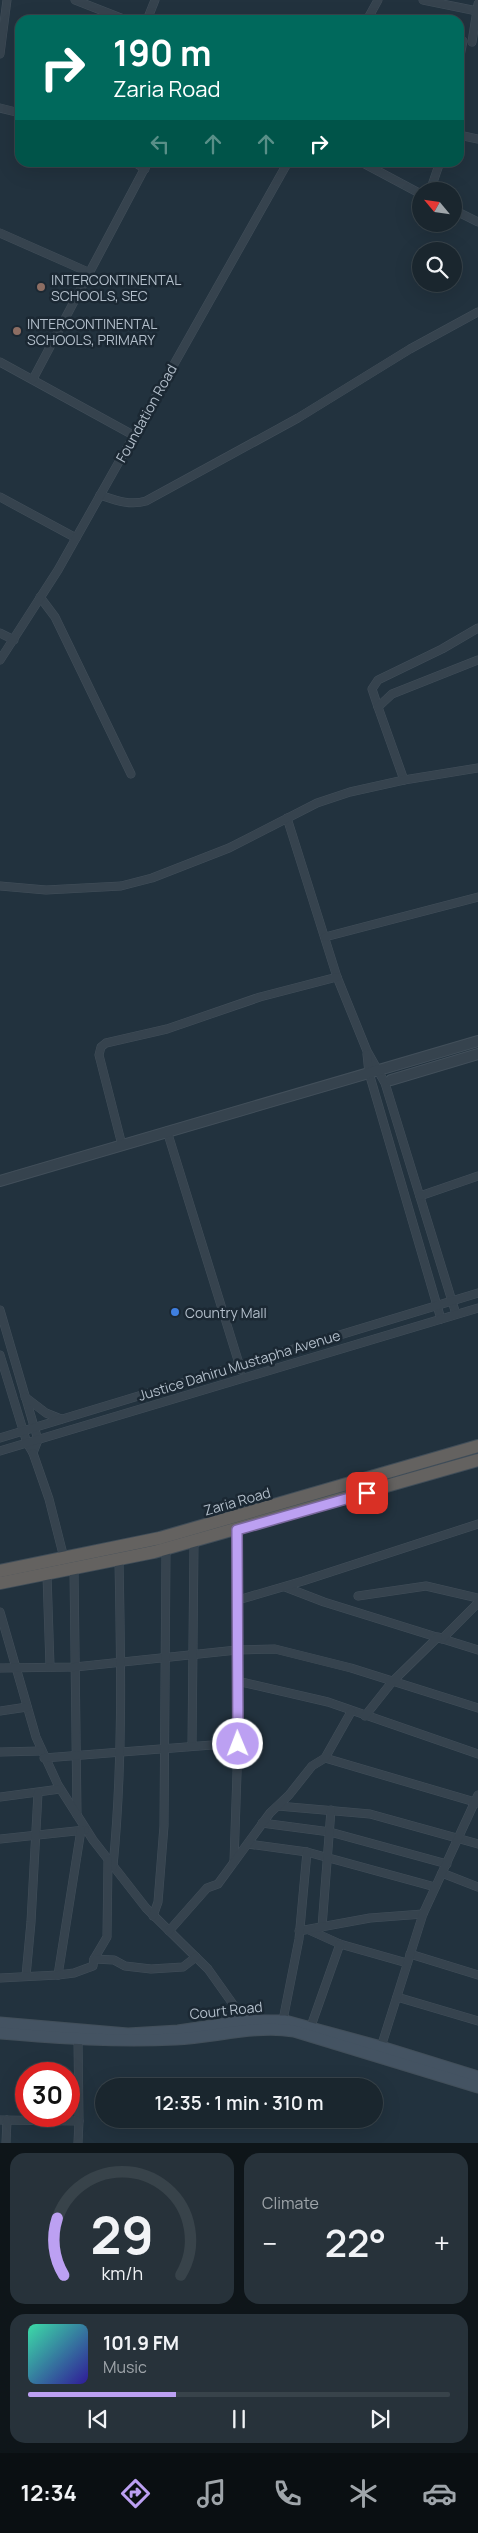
<!DOCTYPE html>
<meta charset="utf-8">
<style>
:root{--surface:#1a262e;--page:#27323a;--text:#f1f3f6;--muted:#9fa5aa;--line:#38434a;--accent:#bca0f2}
body{margin:0;font-family:Manrope,sans-serif;background:var(--page);color:var(--text);height:100vh;display:flex;flex-direction:column;font-size:19px;white-space:nowrap}
*{box-sizing:border-box;margin:0}
p{font-size:16px;color:var(--muted)}
.icon{flex:none;width:28px;height:28px;fill:none;stroke:currentColor;stroke-width:2;stroke-linecap:round;stroke-linejoin:round}
.map{position:relative;height:2143px;overflow:hidden}
.panel{display:flex;flex-direction:column;gap:10px;padding:10px;background:#0e1519;flex:1}
.panel>*{flex:none}
.top-card{position:absolute;left:15px;top:15px;width:449px;height:152px;border-radius:15px;box-shadow:0 5px 20px #0002,0 0 0 1px var(--line);background:#00695c;color:#fff;overflow:hidden}
.needle{width:32px;rotate:299deg}
.fabs{position:absolute;left:412px;top:182px;display:grid;gap:10px}
.fabs a{display:grid;place-items:center;width:50px;height:50px;border-radius:50%;background:var(--surface);box-shadow:0 5px 20px #0002,0 0 0 1px var(--line);font-size:25px}
.speed{position:absolute;left:15px;top:2062px;display:flex;gap:10px;font-size:25px;font-weight:700;text-align:center}
.speed>*{display:grid;place-content:center;width:65px;height:65px;border-radius:50%;background:var(--surface);box-shadow:0 5px 20px #0002,0 0 0 1px var(--line);line-height:1}
.speed .limit{border:8px solid #d22;background:#fff;color:#111}
.pin{position:absolute;display:grid;place-items:center;width:42px;height:42px;color:#fff;margin:-21px;border-radius:10px;box-shadow:0 2px 8px #0006}
.me{position:absolute;width:55px;margin:-28px;rotate:359deg;stroke-linejoin:round;filter:drop-shadow(0 0 4px #0008)}
.turn{display:flex;align-items:center;gap:18px;height:105px;padding:0 15px;font-size:22px}
.turn .icon{width:65px;height:65px;stroke-width:2.5}
.turn b{display:block;font-size:35px;line-height:42px}
.lanes{display:flex;align-items:center;height:48px;padding:0 15px;background:#0003;justify-content:center;gap:25px;direction:ltr}
.lanes .off{opacity:.35}
.big{font-size:38px;font-weight:600;line-height:1.1}
.panel .card{flex:1;display:flex;flex-direction:column;justify-content:center;gap:8px;min-width:0;padding:0 18px;border-radius:15px;background:var(--page)}
.panel .dial{align-items:center;gap:0}
.dial svg{height:130px;overflow:visible;fill:none;stroke:var(--line);stroke-width:7;stroke-linecap:round;text-anchor:middle}
.dial text{fill:var(--text);stroke:none}
.song{display:flex;align-items:center;gap:15px}
.cover{width:60px;height:60px;border-radius:8px;background:linear-gradient(135deg,hsl(160 70% 55%),hsl(250 70% 35%))}
.played{height:5px;border-radius:2px;background:linear-gradient(90deg,var(--accent) 35%,var(--line) 35%)}
.keys{display:flex;justify-content:space-around;direction:ltr}
.heat{display:flex;justify-content:space-between;align-items:center;font-size:28px;direction:ltr}
.panel .tiles{flex:1;display:grid;gap:10px;grid-template-columns:1fr 1fr}
.card:last-child{grid-column:span 2}
.trip{position:absolute;left:95px;top:2078px;width:288px;height:50px;border-radius:25px;background:var(--surface);box-shadow:0 5px 20px #0002,0 0 0 1px var(--line);font-weight:600;line-height:50px;text-align:center}
.menu{display:flex;height:80px;justify-content:space-around;align-items:center;background:#0a0f12;color:var(--muted)}
.menu .icon{width:35px;height:35px}
.menu .selected{color:var(--accent)}
.menu b{font-size:22px;color:var(--text)}
.map>svg:first-child{display:block}
</style>
<div class="map">
<svg width="478" height="2143" viewBox="0 0 478 2143">
<rect width="100%" height="100%" fill="#22323e"/>
<g fill="none" stroke-linecap="round" stroke-linejoin="round">
<defs>
<g id="minor">
<polyline points="75,0 126,20"/>
<polyline points="423,0 477,11"/>
<polyline points="147,20 155,0"/>
<polyline points="367,20 378,0"/>
<polyline points="472,42 478,4"/>
<polyline points="0,54 7,0"/>
<polyline points="459,61 463,41"/>
<polyline points="0,108 20,113"/>
<polyline points="459,135 478,139"/>
<polyline points="134,162 145,169"/>
<polyline points="361,162 421,194"/>
<polyline points="430,191 440,162"/>
<polyline points="454,210 478,222"/>
<polyline points="0,233 88,272"/>
<polyline points="0,362 133,435"/>
<polyline points="33,379 148,162"/>
<path d="M 100,495 C 115,500 130,506 146,501 L 298,418 L 410,349 L 478,312"/>
<polyline points="0,497 76,538"/>
<polyline points="40,597 55,617 131,774"/>
<polyline points="0,633 14,640"/>
<polyline points="0,660 58,570 288,162"/>
<polyline points="378,707 372,689 378,680 442,649 478,628"/>
<polyline points="404,780 378,707 392,694 478,660"/>
<polyline points="287,818 337,977 367,1051 385,1083 456,1314"/>
<polyline points="0,886 46,890 121,886 152,878 229,848 317,803 350,792 404,780 478,768"/>
<polyline points="325,937 478,897"/>
<polyline points="367,1054 369,1073 441,1319"/>
<polyline points="167,1131 241,1370"/>
<polyline points="122,1145 99,1055 101,1047 106,1043 167,1029 260,997 337,977"/>
<polyline points="420,1196 478,1176"/>
<polyline points="0,1310 38,1440 33,1453 27,1443 0,1355"/>
<polyline points="25,1397 46,1413 61,1419"/>
<polyline points="0,1438 478,1293"/>
<polyline points="0,1451 478,1308"/>
<polyline points="33,1453 49,1499 64,1558"/>
<polyline points="74,1570 77,1815"/>
<polyline points="47,1575 50,1666"/>
<polyline points="285,1587 324,1602 478,1650"/>
<polyline points="358,1596 426,1586 478,1598"/>
<polyline points="238,1600 303,1581 478,1524"/>
<polyline points="0,1612 36,1737 58,1785 93,1840 146,1908 208,1969 245,2021"/>
<polyline points="442,1639 478,1603"/>
<polyline points="0,1668 75,1667 237,1650 275,1649 351,1668 478,1708"/>
<polyline points="237,1681 328,1702 478,1754"/>
<polyline points="0,1711 27,1707"/>
<polyline points="365,1716 392,1682 438,1637"/>
<polyline points="192,1746 194,1542"/>
<polyline points="0,1752 41,1751"/>
<polyline points="44,1758 238,1743"/>
<polyline points="325,1758 478,1803"/>
<polyline points="0,1797 60,1789"/>
<polyline points="278,1806 370,1814 478,1844"/>
<polyline points="262,1823 330,1832 447,1864"/>
<polyline points="0,1839 85,1830"/>
<polyline points="248,1844 307,1852 435,1887"/>
<polyline points="234,1862 238,1743 237,1530"/>
<path d="M 113,1866 C 123,1765 121,1663 119,1561"/>
<polyline points="442,1873 478,1887"/>
<polyline points="153,1916 158,1902 164,1826 166,1549"/>
<polyline points="322,1927 331,1810"/>
<polyline points="309,1930 340,1944 407,1963"/>
<polyline points="169,1931 207,1888 218,1884 270,1813 289,1795 312,1766 325,1758 351,1712"/>
<polyline points="299,1931 370,1918 423,1914"/>
<polyline points="410,1954 478,1975"/>
<polyline points="94,1959 107,1937 108,1860"/>
<polyline points="58,1975 81,1830"/>
<polyline points="26,1976 31,1922 38,1793"/>
<polyline points="0,1978 58,1975 74,1973 93,1966 94,1959 114,1960 125,1966 151,1969 183,1967 196,1957"/>
<polyline points="397,1997 478,2021"/>
<polyline points="283,2020 299,1939 307,1852"/>
<polyline points="311,2026 340,1944"/>
<polyline points="78,2039 79,2121"/>
<polyline points="381,2047 423,1914 478,1795"/>
<polyline points="0,2120 79,2121 78,2143"/>
<polyline points="6,2143 7,2120"/>
</g>
<g id="tertiary">
<polyline points="391,1080 478,1054"/>
<polyline points="0,1181 478,1041"/>
</g>
<g id="secondary">
<polyline points="0,2023 128,2034 178,2031 245,2021 285,2021 381,2047 478,2077"/>
<path d="M 0,2033 C 59,2038 117,2042 176,2039 C 216,2037 254,2025 294,2031 L 478,2087"/>
</g>
<g id="trunk">
<polyline points="0,1571 160,1538 478,1446"/>
<polyline points="0,1583 154,1552 478,1460"/>
</g>
</defs>
<use href="#minor" stroke="#424f5a" stroke-width="9"/>
<use href="#tertiary" stroke="#424f5a" stroke-width="12"/>
<use href="#secondary" stroke="#424f5a" stroke-width="13"/>
<use href="#trunk" stroke="#414e59" stroke-width="14"/>
<use href="#minor" stroke="#36434e" stroke-width="8"/>
<use href="#tertiary" stroke="#36434e" stroke-width="10"/>
<use href="#secondary" stroke="#445362" stroke-width="11"/>
<use href="#trunk" stroke="#646260" stroke-width="12"/>
</g>
<g fill="none" stroke-linecap="round" stroke-linejoin="round">
<defs>
<polyline id="route" points="238,1744 237,1530 367,1493"/>
</defs>
<use href="#route" stroke="#7a689d" stroke-width="12"/>
<use href="#route" stroke="#bca0f2" stroke-width="9"/>
</g>
<g fill="#8d6e63" stroke="#1b2833" stroke-width="2">
<circle cx="41" cy="287" r="5"/>
<circle cx="17" cy="331" r="5"/>
</g>
<circle fill="#3f7fe0" stroke="#1b2833" stroke-width="2" cx="175" cy="1312" r="5"/>
<g text-anchor="middle" dominant-baseline="central" stroke-width="5" stroke-linejoin="round" paint-order="stroke">
<g font-size="14" fill="#b2beca" stroke="#1b2833" text-anchor="start">
<text x="51" y="279">INTERCONTINENTAL<tspan x="51" dy="16">SCHOOLS, SEC</tspan></text>
<text x="27" y="323">INTERCONTINENTAL<tspan x="27" dy="16">SCHOOLS, PRIMARY</tspan></text>
<text x="185" y="1312">Country Mall</text>
</g>
<g font-size="14" fill="#b2beca" stroke="#1b2833">
<text transform="translate(146 413) rotate(-61)">Foundation Road</text>
<text transform="translate(239 1365) rotate(-17)">Justice Dahiru Mustapha Avenue</text>
<text transform="translate(237 1501) rotate(-16)">Zaria Road</text>
<text transform="translate(226 2010) rotate(-6)">Court Road</text>
</g>
</g>
</svg>
<div class="fabs">
<a><svg class="needle" viewBox="-14 -14 28 28"><path d="M0-13l5 13h-10z" fill="#e53935"/><path d="M0 13l5-13h-10z" fill="#9fa5aa"/></svg></a>
<a><svg class="icon" aria-label="search" viewBox="0 0 24 24"><circle cx="10" cy="10" r="6"/><path d="M15 15l6 6"/></svg></a>
</div>
<div class="speed"><div class="limit">30</div></div>
<div class="pin" style="left:367px;top:1493px;background:#d93025"><svg class="icon" aria-label="arrive" viewBox="0 0 24 24"><path d="M6 21V4h12l-3 4 3 4H6"/></svg></div>
<svg class="me" style="left:238px;top:1744px" viewBox="-20 -20 40 40"><circle r="17" fill="#bca0f2" stroke="#fff" stroke-width="3"/><path d="M0-11L8 9 0 5-8 9z" fill="#fff"/></svg>
<div class="trip">12:35 · 1 min · 310 m</div>
<div class="top-card">
<div class="turn"><svg class="icon" aria-label="right" viewBox="0 0 24 24"><path d="M7 20v-9h11M14 6l5 5-5 5"/></svg><div><b>190 m</b>Zaria Road</div></div>
<div class="lanes"><svg class="icon off" aria-label="left" viewBox="0 0 24 24"><path d="M17 20v-9H6M10 6l-5 5 5 5"/></svg><svg class="icon off" aria-label="ahead" viewBox="0 0 24 24"><path d="M12 20V5M6 11l6-6 6 6"/></svg><svg class="icon off" aria-label="ahead" viewBox="0 0 24 24"><path d="M12 20V5M6 11l6-6 6 6"/></svg><svg class="icon" aria-label="right" viewBox="0 0 24 24"><path d="M7 20v-9h11M14 6l5 5-5 5"/></svg></div>
</div>
</div>
<section class="panel">
<div class="tiles">
<div class="card dial"><svg viewBox="0 0 100 80">
<path d="M14 69A42 42 0 1 1 86 69"/>
<path d="M14 69A42 42 0 0 1 10 34" stroke="#bca0f2"/>
<text x="50" y="56" font-size="32" font-weight="700">29</text>
<text x="50" y="72" font-size="11">km/h</text>
</svg></div>
<div class="card"><p>Climate</p>
<div class="heat"><a>−</a><b class="big">22°</b><a>+</a></div>
</div>
<div class="card">
<div class="song"><i class="cover"></i><div><b>101.9 FM</b><p>Music</p></div></div>
<div class="played"></div>
<div class="keys"><svg class="icon" aria-label="previous" viewBox="0 0 24 24"><path d="M18 5L8 12l10 7zM5 5v14"/></svg><svg class="icon" aria-label="pause" viewBox="0 0 24 24"><path d="M8 5v14M16 5v14"/></svg><svg class="icon" aria-label="next" viewBox="0 0 24 24"><path d="M6 5l10 7-10 7zM19 5v14"/></svg></div>
</div>
</div>
</section>
<nav class="menu">
<b>12:34</b>
<svg class="icon selected" aria-label="directions" viewBox="0 0 24 24"><path d="M12 3l9 9-9 9-9-9zM9 14v-3h6M13 9l2 2-2 2"/></svg>
<svg class="icon" aria-label="music" viewBox="0 0 24 24"><path d="M9 18V5l10-2v13"/><circle cx="6" cy="18" r="3"/><circle cx="16" cy="16" r="3"/></svg>
<svg class="icon" aria-label="phone" viewBox="0 0 24 24"><path d="M5 4h4l2 5-3 2q2 4 5 5l2-3 5 2v4C11 20 4 13 5 4z"/></svg>
<svg class="icon" aria-label="climate" viewBox="0 0 24 24"><path d="M12 3v18M4 7l16 10M4 17L20 7"/></svg>
<svg class="icon" aria-label="car" viewBox="0 0 24 24"><path d="M5 17H2v-5l4-1 3-4h7l3 4 3 1v5h-3M9 17h6M6 11h13"/><circle cx="7" cy="17" r="2"/><circle cx="17" cy="17" r="2"/></svg>
</nav>
